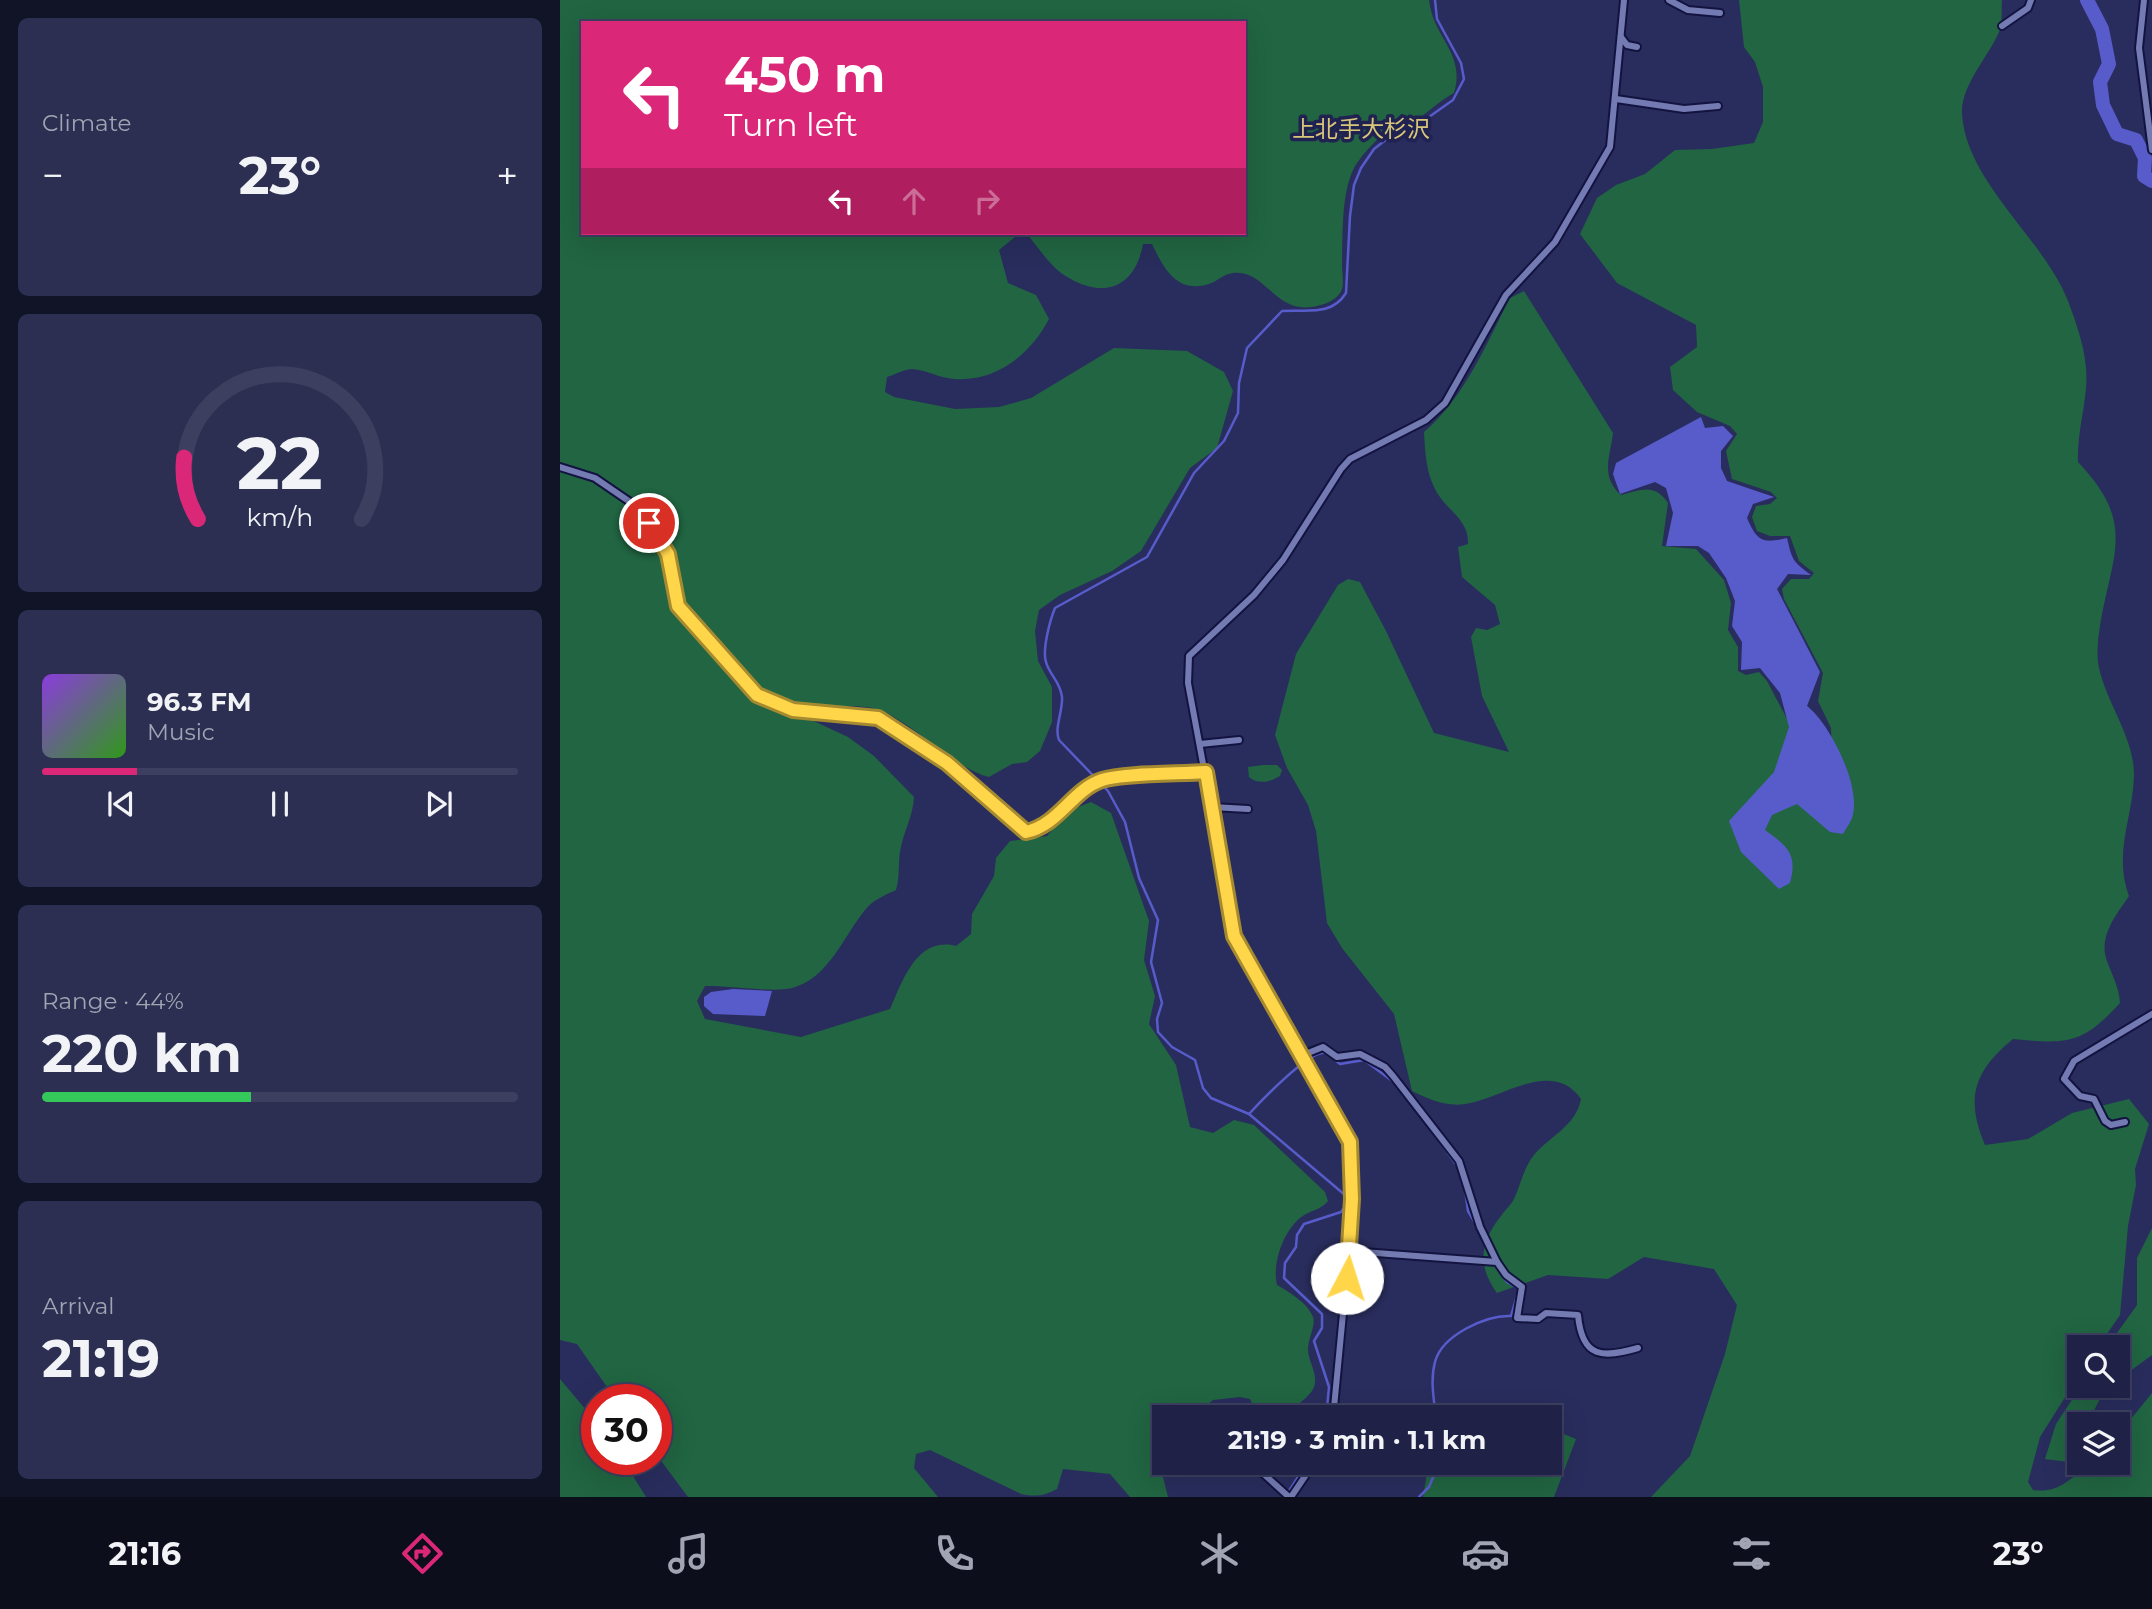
<!DOCTYPE html>
<meta charset="utf-8">
<style>
:root{--surface:#1f2246;--page:#2c2f51;--text:#f1f3f6;--muted:#a1a4b3;--line:#3c3f5f;--accent:#db2777}
body{margin:0;font-family:Montserrat,"Noto Sans JP",sans-serif;background:var(--page);color:var(--text);height:100vh;display:flex;flex-direction:column;font-size:26px;white-space:nowrap}
*{box-sizing:border-box;margin:0}
p{font-size:23px;color:var(--muted)}
.icon{flex:none;width:38px;height:38px;fill:none;stroke:currentColor;stroke-width:2;stroke-linecap:round;stroke-linejoin:round}
.map{position:relative;flex:1;overflow:hidden}
.side{display:flex;flex-direction:column;gap:18px;padding:18px;background:#111326;width:560px}
.side>*{flex:none}
.banner{position:absolute;left:21px;top:21px;width:665px;height:214px;border-radius:0px;box-shadow:0 7px 28px #0002,0 0 0 2px var(--line);background:#db2777;color:#fff;overflow:hidden}
.buttons{position:absolute;left:1507px;top:1335px;display:grid;gap:14px}
.buttons a{display:grid;place-items:center;width:63px;height:63px;border-radius:0px;background:var(--surface);box-shadow:0 7px 28px #0002,0 0 0 2px var(--line);font-size:35px}
.speed{position:absolute;left:21px;top:1384px;display:flex;gap:14px;font-size:35px;font-weight:700;text-align:center}
.speed>*{display:grid;place-content:center;width:91px;height:91px;border-radius:50%;background:var(--surface);box-shadow:0 7px 28px #0002,0 0 0 2px var(--line);line-height:1}
.speed .limit{border:10px solid #d22;background:#fff;color:#111}
.pin{position:absolute;display:grid;place-items:center;width:60px;height:60px;color:#fff;margin:-30px;border:4px solid #fff;border-radius:50%;box-shadow:0 2px 7px #0007}
.me{position:absolute;width:77px;margin:-38px;rotate:5deg;stroke-linejoin:round;filter:drop-shadow(0 0 5px #0008)}
.turn{display:flex;align-items:center;gap:24px;height:147px;padding:0 28px;font-size:32px}
.turn .icon{width:91px;height:91px;stroke-width:2.5}
.turn b{display:block;font-size:49px;line-height:60px}
.lanes{display:flex;align-items:center;height:66px;padding:0 28px;background:#0003;justify-content:center;gap:35px;direction:ltr}
.lanes .off{opacity:.35}
.big{font-size:52px;font-weight:700;line-height:1.1}
.side .widget{flex:1;display:flex;flex-direction:column;justify-content:center;gap:10px;min-width:0;padding:0 24px;border-radius:10px;background:var(--page)}
.side .dial{align-items:center;gap:0}
.dial svg{height:182px;overflow:visible;fill:none;stroke:var(--line);stroke-width:7;stroke-linecap:round;text-anchor:middle}
.dial text{fill:var(--text);stroke:none}
.song{display:flex;align-items:center;gap:21px}
.cover{width:84px;height:84px;border-radius:10px;background:linear-gradient(135deg,hsl(270 70% 55%),hsl(110 70% 35%))}
.played{height:7px;border-radius:4px;background:linear-gradient(90deg,var(--accent) 20%,var(--line) 20%)}
.keys{display:flex;justify-content:space-around;direction:ltr}
.heat{display:flex;justify-content:space-between;align-items:center;font-size:38px;direction:ltr}
.charge{height:10px;border-radius:5px;background:linear-gradient(90deg,#34c759 44%,var(--line) 0)}
.trip{position:absolute;left:592px;top:1405px;width:410px;height:70px;border-radius:0px;background:var(--surface);box-shadow:0 7px 28px #0002,0 0 0 2px var(--line);font-weight:700;line-height:70px;text-align:center}
.tab-bar{display:flex;height:112px;justify-content:space-around;align-items:center;background:#0c0e1c;color:var(--muted)}
.tab-bar .icon{width:49px;height:49px}
.tab-bar .on{color:var(--accent)}
.tab-bar b{font-size:32px;color:var(--text)}
main{display:flex;flex:1;min-height:0}
.map>svg:first-child{display:block}
</style>
<main>
<section class="side">
<div class="widget"><p>Climate</p>
<div class="heat"><a>−</a><b class="big">23°</b><a>+</a></div>
</div>
<div class="widget dial"><svg viewBox="0 0 100 80">
<path d="M14 69A42 42 0 1 1 86 69"/>
<path d="M14 69A42 42 0 0 1 8 42" stroke="#db2777"/>
<text x="50" y="56" font-size="32" font-weight="700">22</text>
<text x="50" y="72" font-size="11">km/h</text>
</svg></div>
<div class="widget">
<div class="song"><i class="cover"></i><div><b>96.3 FM</b><p>Music</p></div></div>
<div class="played"></div>
<div class="keys"><svg class="icon" aria-label="previous" viewBox="0 0 24 24"><path d="M18 5L8 12l10 7zM5 5v14"/></svg><svg class="icon" aria-label="pause" viewBox="0 0 24 24"><path d="M8 5v14M16 5v14"/></svg><svg class="icon" aria-label="next" viewBox="0 0 24 24"><path d="M6 5l10 7-10 7zM19 5v14"/></svg></div>
</div>
<div class="widget"><p>Range · 44%</p><b class="big">220 km</b><div class="charge"></div></div>
<div class="widget"><p>Arrival</p><b class="big">21:19</b></div>
</section>
<div class="map">
<svg width="1592" height="1497" viewBox="0 0 1592 1497">
<rect width="100%" height="100%" fill="#292d5d"/>
<g fill="#216542" fill-rule="evenodd">
<path d="M 0,0 L 869,0 C 873,38 906,53 894,93 C 880,100 866,115 855,120 C 850,122 844,121 839,123 C 824,130 802,154 794,168 C 781,194 783,234 782,263 C 782,271 784,282 782,289 C 779,299 766,304 757,306 C 714,316 707,269 673,273 C 663,274 658,281 649,284 C 617,294 604,269 592,244 L 583,244 C 575,289 542,300 504,275 C 490,266 478,247 467,234 L 460,233 L 439,250 L 448,283 L 476,295 L 489,319 C 470,355 436,382 394,379 C 380,378 366,370 352,369 C 345,369 334,375 327,377 L 325,392 L 334,397 L 395,409 L 439,407 L 471,398 L 554,348 L 627,351 L 664,372 L 673,391 L 657,448 L 630,468 L 581,551 L 552,571 L 500,595 L 479,610 L 475,631 L 478,661 L 492,687 L 492,722 L 480,751 L 467,762 L 452,764 L 429,777 C 395,769 356,724 319,710 C 301,704 274,707 255,706 L 243,716 L 288,737 L 314,756 L 354,797 C 353,817 343,832 340,852 C 338,865 340,876 336,890 C 325,895 313,900 305,910 C 283,937 269,978 232,988 C 211,993 170,985 145,986 L 137,1001 L 145,1019 L 241,1037 L 330,1009 C 343,980 357,936 396,946 L 411,934 L 412,914 L 434,876 L 436,858 L 450,841 L 487,836 L 508,811 L 531,802 L 551,813 L 589,921 L 584,960 L 595,996 L 589,1024 L 616,1065 L 630,1127 L 653,1133 L 674,1120 L 694,1125 L 765,1192 L 768,1201 C 760,1211 749,1210 740,1218 C 723,1232 712,1264 717,1285 C 729,1292 748,1303 753,1317 C 756,1325 748,1339 748,1349 C 748,1363 761,1377 752,1391 C 745,1401 731,1408 723,1417 L 691,1417 L 693,1405 L 690,1399 L 680,1397 L 653,1400 L 632,1417 L 604,1418 L 602,1473 L 608,1497 L 570,1497 L 550,1474 L 503,1469 L 497,1489 C 484,1496 476,1497 461,1494 L 370,1450 L 356,1454 L 354,1468 L 378,1497 L 128,1497 L 96,1454 L 96,1400 L 56,1400 L 17,1344 L 0,1340 ZM 23,23 L 684,23 L 684,233 L 23,233 Z"/>
<path d="M 1179,0 L 1442,0 C 1441,10 1443,23 1439,32 C 1429,56 1401,85 1402,113 C 1405,181 1484,239 1508,301 C 1518,328 1529,358 1526,388 C 1524,413 1517,436 1518,462 C 1577,524 1552,553 1540,626 C 1538,639 1536,655 1539,668 C 1547,704 1574,737 1574,775 C 1573,819 1553,852 1569,896 C 1556,915 1538,937 1547,961 C 1552,975 1559,987 1560,1003 C 1522,1045 1507,1044 1453,1039 C 1414,1071 1405,1098 1425,1145 L 1468,1139 L 1512,1113 L 1569,1099 L 1589,1124 L 1575,1169 L 1576,1185 L 1568,1226 L 1560,1315 L 1538,1347 L 1519,1348 L 1519,1375 L 1480,1437 L 1468,1482 L 1473,1490 C 1498,1494 1512,1478 1530,1463 L 1558,1463 L 1558,1435 L 1592,1393 L 1592,1497 L 1091,1497 L 1130,1456 L 1165,1354 L 1177,1305 L 1154,1269 L 1084,1257 L 1048,1279 L 988,1275 L 937,1293 C 917,1266 920,1242 941,1216 C 945,1210 951,1205 954,1199 C 961,1184 963,1169 974,1155 C 990,1136 1016,1126 1021,1099 C 992,1057 940,1100 905,1104 C 887,1107 868,1099 852,1091 L 834,1014 L 782,948 L 767,923 L 756,831 L 748,805 L 727,768 L 715,735 L 736,654 L 778,585 L 788,579 L 800,582 L 826,631 L 874,733 L 949,752 L 922,696 L 911,637 L 916,628 L 927,630 L 940,624 L 935,605 L 902,577 L 898,547 L 908,544 C 909,519 887,511 876,491 C 866,473 865,452 864,432 C 905,397 926,344 950,298 L 964,291 L 1053,433 C 1050,458 1040,476 1061,495 C 1082,490 1094,483 1108,503 L 1102,546 L 1136,549 L 1164,580 L 1171,603 L 1168,630 L 1178,647 L 1178,671 L 1186,675 L 1199,672 L 1207,681 L 1246,755 L 1272,758 L 1271,728 L 1258,701 L 1263,673 L 1224,599 L 1222,589 L 1231,579 L 1249,579 L 1254,573 L 1239,561 L 1230,536 L 1210,536 L 1197,531 L 1192,517 L 1196,506 L 1210,504 L 1217,498 L 1211,492 L 1172,479 L 1166,451 L 1177,434 L 1170,426 L 1137,412 L 1113,390 L 1110,367 L 1137,347 L 1136,325 L 1057,283 L 1020,234 L 1037,198 L 1056,185 L 1085,174 L 1115,150 L 1152,149 L 1194,143 L 1203,122 L 1203,87 L 1195,62 L 1184,47 Z"/>
<path d="M 703,765 L 717,765 L 722,770 L 720,776 C 710,782 698,785 689,777 L 688,767 Z"/>
<polygon points="1592,1228 1592,1355 1558,1380 1558,1348 1547,1347 1577,1305 1577,1258"/>
<polygon points="0,1379 37,1423 37,1460 63,1460 86,1497 0,1497"/>
<polygon points="1521,1386 1551,1386 1542,1395 1527,1424 1519,1424 1519,1442 1509,1462 1485,1459 1496,1424"/>
<polygon points="989,1428 1016,1439 994,1497 863,1497 867,1473 874,1463 989,1463"/>
</g>
<g fill="#585ccb">
<path d="M 1141,417 L 1145,428 L 1163,426 L 1173,436 L 1161,451 L 1161,468 L 1167,481 L 1214,497 L 1193,504 L 1187,518 C 1197,541 1202,544 1227,538 C 1232,559 1232,561 1251,575 L 1228,574 L 1217,589 L 1260,672 L 1247,706 C 1270,724 1300,784 1293,814 C 1292,821 1286,828 1283,834 L 1270,832 L 1237,804 L 1212,815 L 1205,830 C 1227,846 1238,854 1230,883 L 1219,889 L 1181,852 L 1169,821 L 1214,772 L 1229,727 L 1220,693 L 1200,668 L 1181,670 L 1182,642 L 1172,626 L 1175,601 L 1166,578 L 1149,553 L 1138,546 L 1106,546 L 1113,513 L 1106,488 L 1095,482 L 1060,494 L 1053,474 L 1056,463 Z"/>
<polygon points="173,989 212,991 205,1016 153,1014 144,1006 144,997 151,992"/>
</g>
<g fill="none" stroke-linecap="round" stroke-linejoin="round">
<g stroke="#585ccb" stroke-width="2.5">
<path d="M 689,1114 C 701,1101 745,1055 762,1053 C 769,1051 775,1061 780,1064 L 804,1060 L 835,1083"/>
<polyline points="869,1127 898,1167"/>
<polyline points="905,1189 908,1211 917,1226"/>
<path d="M 766,1418 L 769,1387 L 754,1341 L 762,1328 L 762,1314 L 724,1278 L 725,1263 L 736,1247 L 737,1235 L 744,1224 L 781,1212 L 786,1205 L 785,1195 L 689,1114 L 651,1098 L 643,1088 L 635,1060 L 612,1047 L 598,1032 L 597,1019 L 602,1003 L 591,962 L 598,920 L 579,878 L 565,822 L 548,791 L 499,740 C 494,728 503,711 502,697 C 500,681 490,676 486,662 C 482,650 490,620 495,608 L 587,557 L 634,473 L 664,441 L 678,413 L 679,383 L 687,348 L 722,311 C 746,309 771,317 786,293 L 790,216 L 794,185 L 801,168 L 814,149 L 841,128 L 859,124 L 893,100 L 904,79 L 901,63 L 877,19 L 875,0"/>
<path d="M 876,1418 C 874,1400 870,1380 875,1362 C 882,1335 926,1315 951,1316 L 959,1289 L 947,1282 L 936,1267"/>
<polyline points="727,1494 747,1463"/>
<polyline points="859,1497 869,1487 879,1463"/>
</g>
<polyline stroke="#585ccb" stroke-width="14" points="1527,0 1542,29 1549,64 1540,82 1543,105 1557,134 1576,140 1585,158 1584,176 1592,181"/>
<defs>
<g id="street">
<polyline points="1109,0 1128,10 1160,13"/>
<polyline points="1584,0 1579,48 1592,150"/>
<polyline points="1442,26 1468,8 1471,0"/>
<polyline points="1061,37 1067,45 1077,47"/>
<polyline points="1056,99 1124,109 1158,106"/>
<path d="M 0,467 L 35,478 L 73,504 L 108,554 L 118,606 L 197,695 L 233,710 L 318,718 L 387,763 L 466,832 C 499,825 511,790 542,780 C 563,773 620,774 646,772"/>
<polyline points="640,744 679,740"/>
<polyline points="652,807 688,809"/>
<polyline points="743,1055 763,1047 777,1057 800,1054 825,1067 833,1076 899,1161 920,1227 937,1262"/>
<polyline points="1565,1122 1551,1125 1545,1121 1534,1099 1520,1096 1504,1079 1514,1061 1592,1014"/>
<path d="M 789,1251 L 937,1262 L 946,1275 L 962,1287 L 957,1318 L 978,1319 L 986,1313 L 1018,1315 C 1022,1359 1043,1358 1078,1348"/>
<polyline points="643,1416 643,1418"/>
<polyline points="773,1418 789,1251 792,1151 752,1071 675,936 628,683 629,656 694,595 723,560 781,469 790,459 866,420 885,403 946,295 995,242 1050,147 1064,0"/>
<polyline points="686,1463 696,1467 729,1497"/>
<polyline points="731,1497 754,1463"/>
</g>
</defs>
<use href="#street" stroke="#131340" stroke-width="10"/>
<use href="#street" stroke="#737bb2" stroke-width="6"/>
</g>
<g fill="none" stroke-linecap="round" stroke-linejoin="round">
<defs>
<path id="route" d="M 89,523 L 108,554 L 118,606 L 197,695 L 233,710 L 318,718 L 387,763 L 466,832 C 499,825 512,790 542,780 C 563,773 620,774 646,772 L 674,936 L 790,1142 L 792,1199 L 787,1278"/>
</defs>
<use href="#route" stroke="#a68a30" stroke-width="18"/>
<use href="#route" stroke="#ffd54a" stroke-width="12"/>
</g>
<g text-anchor="middle" dominant-baseline="central" stroke-width="7" stroke-linejoin="round" paint-order="stroke">
<g font-size="23" fill="#d8c779" stroke="#202251">
<text x="801" y="129">上北手大杉沢</text>
</g>
</g>
</svg>
<div class="buttons">
<a><svg class="icon" aria-label="search" viewBox="0 0 24 24"><circle cx="10" cy="10" r="6"/><path d="M15 15l6 6"/></svg></a>
<a><svg class="icon" aria-label="layers" viewBox="0 0 24 24"><path d="M12 4l9 5-9 5-9-5zM3 14l9 5 9-5"/></svg></a>
</div>
<div class="speed"><div class="limit">30</div></div>
<div class="pin" style="left:89px;top:523px;background:#d93025"><svg class="icon" aria-label="arrive" viewBox="0 0 24 24"><path d="M6 21V4h12l-3 4 3 4H6"/></svg></div>
<svg class="me" style="left:787px;top:1278px" viewBox="-20 -20 40 40"><circle r="19" fill="#fff"/><path d="M0-13L10 11 0 6-10 11z" fill="#ffd54a"/></svg>
<div class="trip">21:19 · 3 min · 1.1 km</div>
<div class="banner">
<div class="turn"><svg class="icon" aria-label="left" viewBox="0 0 24 24"><path d="M17 20v-9H6M10 6l-5 5 5 5"/></svg><div><b>450 m</b>Turn left</div></div>
<div class="lanes"><svg class="icon" aria-label="left" viewBox="0 0 24 24"><path d="M17 20v-9H6M10 6l-5 5 5 5"/></svg><svg class="icon off" aria-label="ahead" viewBox="0 0 24 24"><path d="M12 20V5M6 11l6-6 6 6"/></svg><svg class="icon off" aria-label="right" viewBox="0 0 24 24"><path d="M7 20v-9h11M14 6l5 5-5 5"/></svg></div>
</div>
</div>
</main>
<nav class="tab-bar">
<b>21:16</b>
<svg class="icon on" aria-label="directions" viewBox="0 0 24 24"><path d="M12 3l9 9-9 9-9-9zM9 14v-3h6M13 9l2 2-2 2"/></svg>
<svg class="icon" aria-label="music" viewBox="0 0 24 24"><path d="M9 18V5l10-2v13"/><circle cx="6" cy="18" r="3"/><circle cx="16" cy="16" r="3"/></svg>
<svg class="icon" aria-label="phone" viewBox="0 0 24 24"><path d="M5 4h4l2 5-3 2q2 4 5 5l2-3 5 2v4C11 20 4 13 5 4z"/></svg>
<svg class="icon" aria-label="climate" viewBox="0 0 24 24"><path d="M12 3v18M4 7l16 10M4 17L20 7"/></svg>
<svg class="icon" aria-label="car" viewBox="0 0 24 24"><path d="M5 17H2v-5l4-1 3-4h7l3 4 3 1v5h-3M9 17h6M6 11h13"/><circle cx="7" cy="17" r="2"/><circle cx="17" cy="17" r="2"/></svg>
<svg class="icon" aria-label="filters" viewBox="0 0 24 24"><path d="M4 7h16M4 17h16"/><circle cx="9" cy="7" r="2"/><circle cx="15" cy="17" r="2"/></svg>
<b>23°</b>
</nav>
